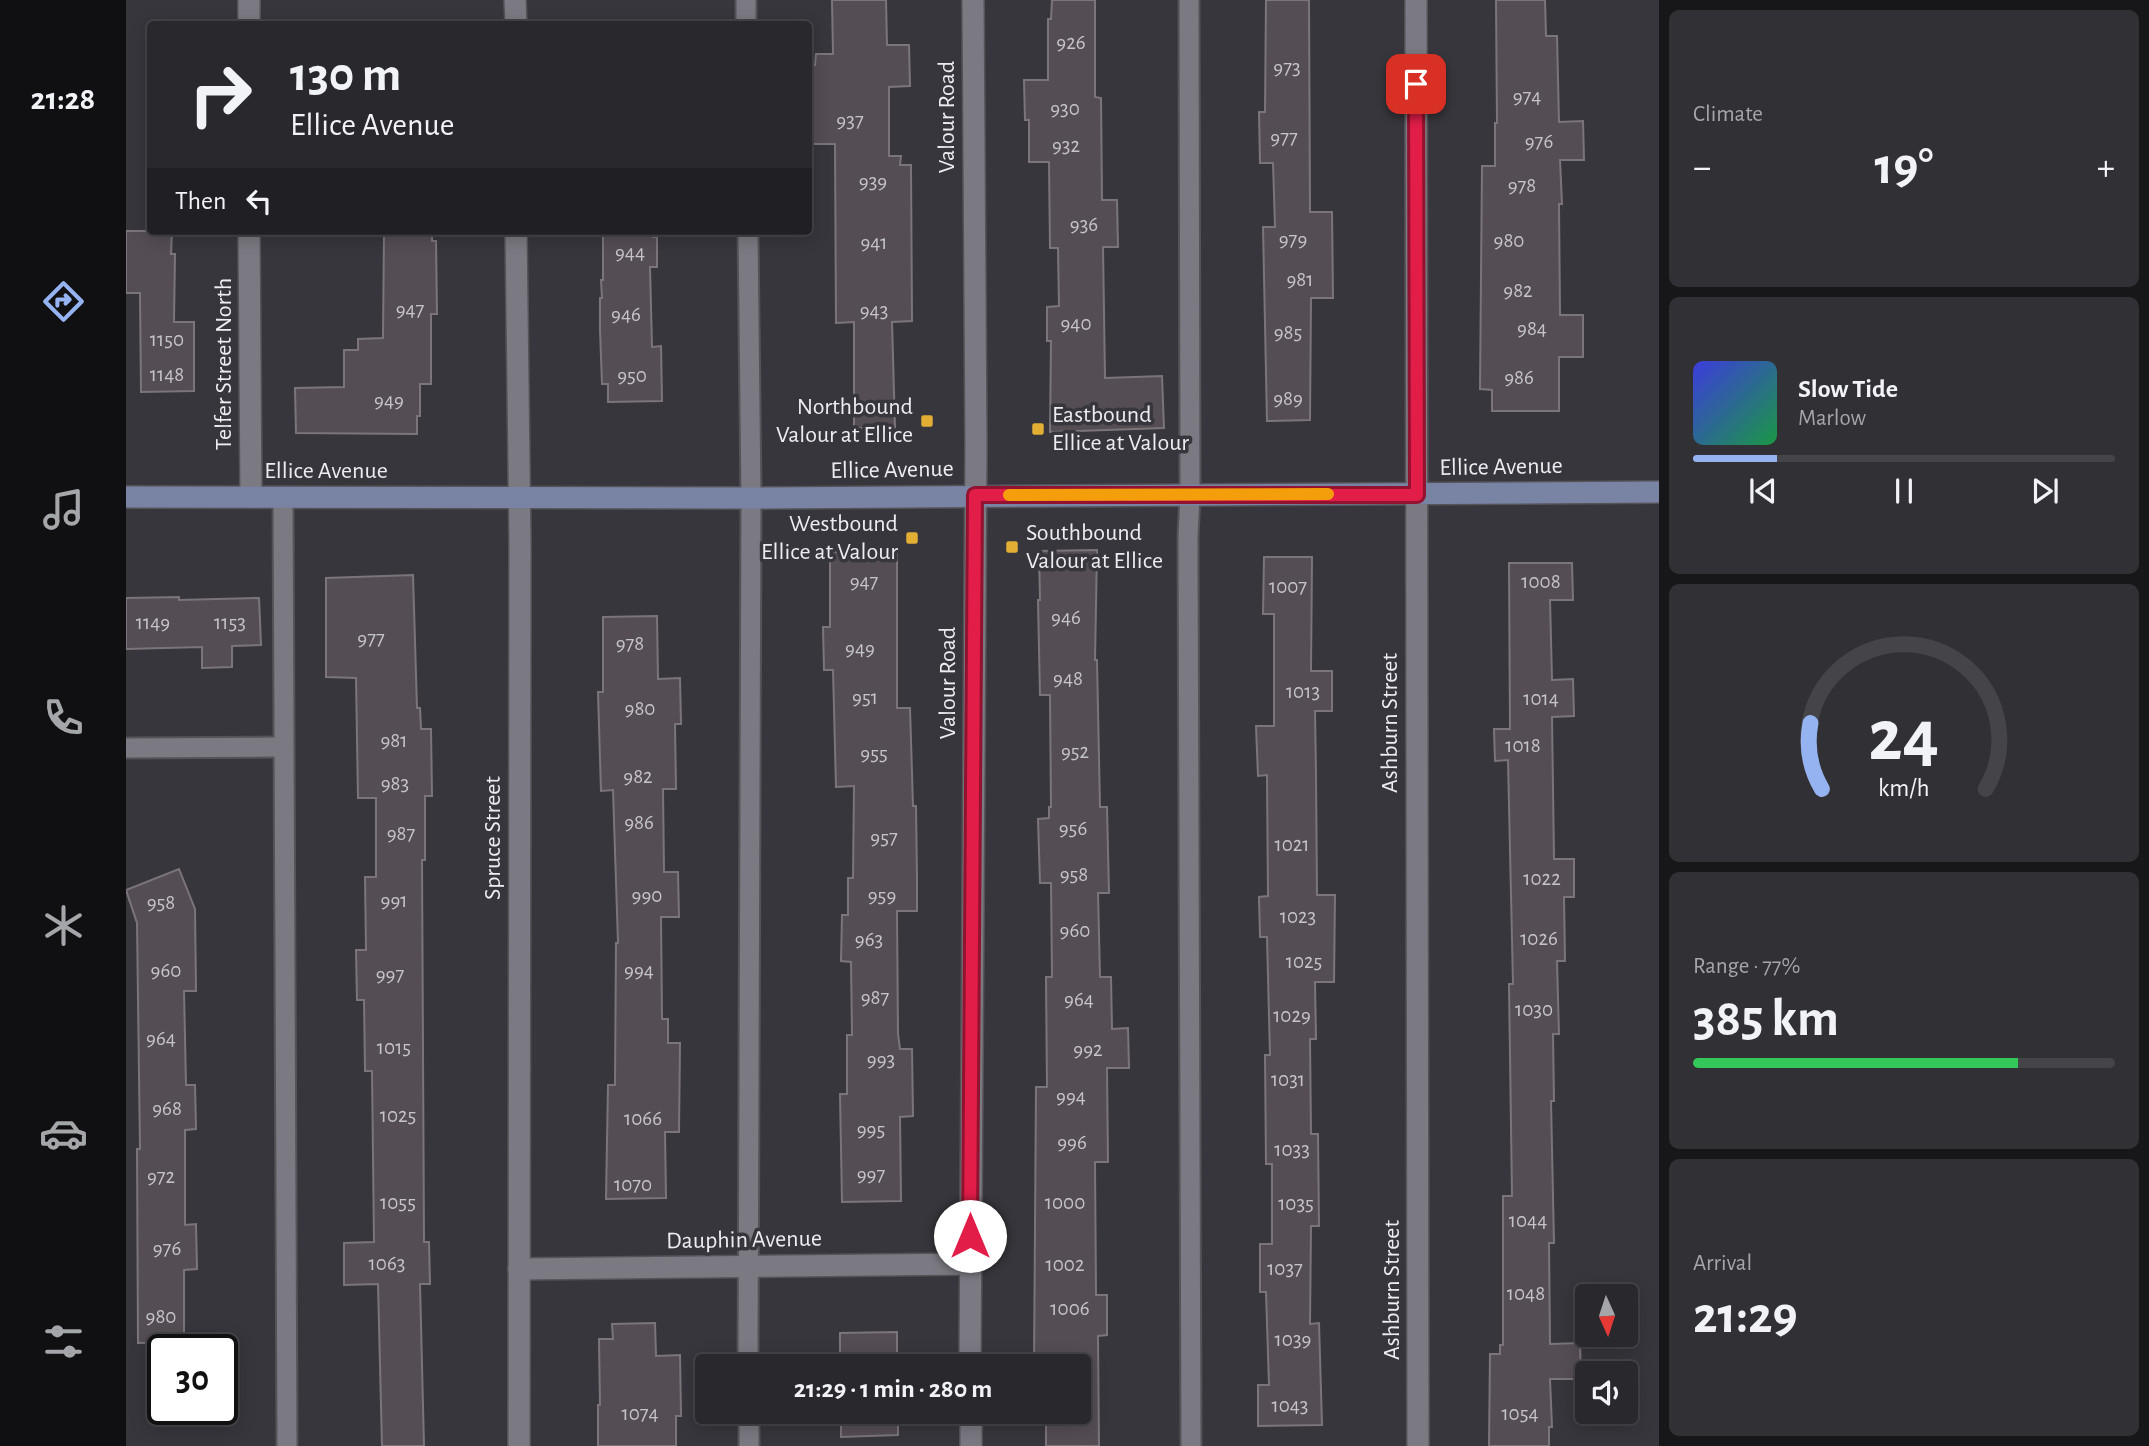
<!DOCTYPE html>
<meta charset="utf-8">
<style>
:root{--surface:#29282d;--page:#313035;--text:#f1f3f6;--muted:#a5a6aa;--line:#454449;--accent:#95b2f1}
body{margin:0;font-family:"Alegreya Sans",sans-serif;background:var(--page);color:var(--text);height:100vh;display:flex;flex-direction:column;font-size:26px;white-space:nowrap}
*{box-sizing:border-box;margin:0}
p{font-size:23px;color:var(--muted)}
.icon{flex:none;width:38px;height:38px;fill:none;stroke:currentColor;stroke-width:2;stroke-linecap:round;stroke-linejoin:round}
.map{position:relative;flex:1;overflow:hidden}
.panel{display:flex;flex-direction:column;gap:10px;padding:10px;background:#171619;width:490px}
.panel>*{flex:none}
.top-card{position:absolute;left:21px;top:21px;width:665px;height:214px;border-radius:7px;box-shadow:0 4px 18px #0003,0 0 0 2px var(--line);background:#29282d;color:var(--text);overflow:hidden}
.needle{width:46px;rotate:177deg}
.fabs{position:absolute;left:1449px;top:1284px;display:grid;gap:14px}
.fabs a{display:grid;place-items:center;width:63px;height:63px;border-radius:7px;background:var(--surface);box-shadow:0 4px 18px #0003,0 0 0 2px var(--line);font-size:35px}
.speed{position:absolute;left:21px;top:1334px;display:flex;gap:14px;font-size:35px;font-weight:700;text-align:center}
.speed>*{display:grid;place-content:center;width:91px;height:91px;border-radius:50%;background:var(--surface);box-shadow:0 4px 18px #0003,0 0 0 2px var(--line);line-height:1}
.speed .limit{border:4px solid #111;border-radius:10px;background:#fff;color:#111}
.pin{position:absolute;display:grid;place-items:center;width:60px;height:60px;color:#fff;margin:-30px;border-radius:14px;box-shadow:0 4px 10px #0006}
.me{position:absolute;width:77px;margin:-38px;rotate:0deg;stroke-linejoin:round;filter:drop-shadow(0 0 5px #0008)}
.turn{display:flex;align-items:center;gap:24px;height:147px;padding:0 28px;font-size:32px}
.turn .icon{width:91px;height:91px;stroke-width:2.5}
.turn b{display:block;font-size:49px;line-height:60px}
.then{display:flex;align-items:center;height:66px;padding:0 28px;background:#0003;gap:14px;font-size:26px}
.big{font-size:52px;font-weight:600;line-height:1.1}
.panel .tile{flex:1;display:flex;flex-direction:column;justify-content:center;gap:10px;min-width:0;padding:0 24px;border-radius:10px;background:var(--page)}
.panel .dial{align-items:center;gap:0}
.dial svg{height:182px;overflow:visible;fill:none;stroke:var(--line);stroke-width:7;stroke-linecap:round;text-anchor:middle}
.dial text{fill:var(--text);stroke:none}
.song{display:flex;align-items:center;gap:21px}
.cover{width:84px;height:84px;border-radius:10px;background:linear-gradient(135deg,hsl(240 70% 55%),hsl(140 70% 35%))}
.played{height:7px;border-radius:4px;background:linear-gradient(90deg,var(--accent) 20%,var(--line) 20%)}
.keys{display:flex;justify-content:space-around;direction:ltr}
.heat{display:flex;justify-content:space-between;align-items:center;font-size:38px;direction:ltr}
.charge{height:10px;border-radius:5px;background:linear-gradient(90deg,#34c759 77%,var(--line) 0)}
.trip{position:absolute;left:569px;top:1354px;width:396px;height:70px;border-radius:7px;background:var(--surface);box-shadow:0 4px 18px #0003,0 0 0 2px var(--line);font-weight:600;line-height:70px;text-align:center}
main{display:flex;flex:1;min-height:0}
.dock{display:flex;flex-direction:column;width:126px;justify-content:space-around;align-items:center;background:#101012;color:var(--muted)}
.dock .icon{width:49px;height:49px}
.dock .current{color:var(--accent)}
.dock b{font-size:32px;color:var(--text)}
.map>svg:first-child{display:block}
</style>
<main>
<nav class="dock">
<b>21:28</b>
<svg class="icon current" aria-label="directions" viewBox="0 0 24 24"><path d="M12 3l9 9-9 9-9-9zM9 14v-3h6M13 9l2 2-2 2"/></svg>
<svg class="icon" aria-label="music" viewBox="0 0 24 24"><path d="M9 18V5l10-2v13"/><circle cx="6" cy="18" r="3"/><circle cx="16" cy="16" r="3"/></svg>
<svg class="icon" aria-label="phone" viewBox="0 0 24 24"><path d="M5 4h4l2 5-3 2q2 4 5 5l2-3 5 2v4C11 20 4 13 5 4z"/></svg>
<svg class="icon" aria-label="climate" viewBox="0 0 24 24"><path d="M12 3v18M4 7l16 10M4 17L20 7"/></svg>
<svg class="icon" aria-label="car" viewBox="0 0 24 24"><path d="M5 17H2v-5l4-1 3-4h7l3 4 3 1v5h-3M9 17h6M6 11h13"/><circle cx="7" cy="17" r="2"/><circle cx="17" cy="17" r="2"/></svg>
<svg class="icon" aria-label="filters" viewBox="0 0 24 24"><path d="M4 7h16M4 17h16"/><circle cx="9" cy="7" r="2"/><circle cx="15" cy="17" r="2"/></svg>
</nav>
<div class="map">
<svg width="1533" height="1446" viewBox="0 0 1533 1446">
<rect width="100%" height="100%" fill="#37363c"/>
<g fill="#544e54" stroke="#7b757b" stroke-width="2">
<polygon points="706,0 760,0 761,45 783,45 784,86 763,87 763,156 775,156 774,165 785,165 786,321 766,322 769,428 728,428 728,322 710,323 709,144 685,144 685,65 689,65 690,54 707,54"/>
<polygon points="926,0 969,0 969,97 975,98 976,200 991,200 992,247 977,247 979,378 1036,376 1038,428 924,432 925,341 921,341 921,307 933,306 932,248 924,248 923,162 903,162 903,120 899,120 898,80 922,80 922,19 925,19"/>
<polygon points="1140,0 1183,0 1184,212 1206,212 1207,298 1185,298 1184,420 1141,421 1137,227 1149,227 1147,163 1134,163 1133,112 1139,112"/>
<polygon points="1370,0 1419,0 1420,36 1431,36 1433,122 1457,121 1458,160 1434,160 1436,204 1433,204 1434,315 1457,315 1457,357 1433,357 1433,411 1366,411 1366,390 1354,389 1356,166 1369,166 1369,123 1371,123"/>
<polygon points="0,231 46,231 45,254 49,254 48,322 68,322 68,391 15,392 14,293 0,293"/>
<polygon points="258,231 306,231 306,241 310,241 311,314 305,314 305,384 294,384 294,416 291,416 291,434 170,433 169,388 218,387 218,350 232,350 232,339 257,338"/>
<polygon points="477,231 527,231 527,237 531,237 531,267 524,267 526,347 535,346 536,401 482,402 482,384 476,384 474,330 474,298 476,298 475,280 477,280"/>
<polygon points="971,550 969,660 971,660 974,807 981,807 983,893 972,893 974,977 985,977 986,1029 1002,1028 1003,1068 981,1068 982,1162 969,1162 970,1295 981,1295 981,1335 972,1336 973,1446 920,1446 920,1424 917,1424 917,1412 952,1412 952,1367 908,1367 910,1087 921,1087 920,977 926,977 925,883 914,883 912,819 923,818 923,807 925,807 924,695 914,695 912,600 914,600 913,551"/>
<polygon points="704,552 771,552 771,708 784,708 787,806 790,806 791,878 791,911 771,911 772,1034 774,1049 786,1049 787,1116 774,1117 775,1201 716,1202 714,1094 721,1094 721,1035 726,1035 725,962 715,961 716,915 722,915 722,878 727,878 728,786 710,787 707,670 698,670 697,627 704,627"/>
<polygon points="1138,557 1186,557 1185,671 1206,671 1206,711 1189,711 1190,774 1191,895 1209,895 1208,982 1189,982 1190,1039 1184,1039 1185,1134 1192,1134 1193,1226 1185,1226 1184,1324 1193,1323 1196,1425 1132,1426 1132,1385 1143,1385 1140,1292 1134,1292 1134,1244 1146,1244 1146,1164 1140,1164 1139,1055 1144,1055 1141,937 1134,937 1133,897 1142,896 1141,775 1132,776 1130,726 1148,726 1148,614 1137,614"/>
<polygon points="1383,563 1446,563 1447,600 1424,600 1426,680 1447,679 1448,716 1426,717 1428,859 1448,859 1448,897 1438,897 1439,961 1431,961 1433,1034 1427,1034 1428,1101 1425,1101 1428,1243 1423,1243 1424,1344 1454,1343 1455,1379 1424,1379 1426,1427 1423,1427 1423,1446 1363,1446 1364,1354 1374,1354 1374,1345 1377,1345 1377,1196 1386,1196 1383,984 1387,984 1382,760 1369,761 1368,729 1384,729"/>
<polygon points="287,575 291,708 294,708 295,729 305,729 306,796 299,796 299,860 296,860 298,1242 303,1242 304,1284 294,1284 298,1446 256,1446 252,1284 218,1285 218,1243 248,1242 246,1071 239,1071 238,1000 231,1000 230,950 240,950 239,877 250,877 250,798 232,798 230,678 200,677 200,578"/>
<polygon points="53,597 53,600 133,598 135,645 106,646 106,667 76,668 76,647 0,649 0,598"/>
<polygon points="531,616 532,679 554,678 555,724 549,724 550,789 537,789 538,872 552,872 553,917 535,917 536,1019 542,1019 542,1043 554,1043 553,1132 539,1132 540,1198 480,1199 482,1085 489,1085 490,943 492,943 487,790 475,791 472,692 477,692 477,617"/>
<polygon points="53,869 69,909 70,991 58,991 60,1085 69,1085 70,1129 59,1130 59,1225 70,1224 71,1269 58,1270 58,1342 12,1343 11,1149 14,1149 11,923 0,890"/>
<polygon points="529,1323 530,1356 554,1355 555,1416 550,1416 550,1446 472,1446 472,1405 474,1405 473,1339 487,1339 486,1324"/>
<polygon points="771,1332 771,1367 714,1367 714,1333"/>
<polygon points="715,1412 772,1412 772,1435 715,1437"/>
</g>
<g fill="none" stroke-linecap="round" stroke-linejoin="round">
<defs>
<g id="lane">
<polyline points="620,0 620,24"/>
<polyline points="1063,0 1064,495 1062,537 1065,1446"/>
<polyline points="622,231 625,498 622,1367"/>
<polyline points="157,497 161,1446"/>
<polyline points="0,748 157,747"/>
<polyline points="623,1412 623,1446"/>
</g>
<g id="street">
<polyline points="123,0 123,24"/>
<polyline points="389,0 390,24"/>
<polyline points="1290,0 1292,1446"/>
<polyline points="123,231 125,497"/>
<polyline points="390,231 394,544 393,1446"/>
<polyline points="393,1269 844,1264"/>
<polyline points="844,1367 850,447 847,0"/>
<polyline points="845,1412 845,1446"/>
</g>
<polyline id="secondary" points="0,497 625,498 1533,492"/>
</defs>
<use href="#lane" stroke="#555358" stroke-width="23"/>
<use href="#street" stroke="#555358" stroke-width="24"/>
<use href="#secondary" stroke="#555358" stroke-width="24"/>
<use href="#lane" stroke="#7b7981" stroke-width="19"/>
<use href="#street" stroke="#7b7981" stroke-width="21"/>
<use href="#secondary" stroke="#7984a5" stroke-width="21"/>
</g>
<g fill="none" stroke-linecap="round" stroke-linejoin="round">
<defs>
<polyline id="route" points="844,1236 849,495 1291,495 1290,84"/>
</defs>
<use href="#route" stroke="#92132f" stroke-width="18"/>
<use href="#route" stroke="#e11d48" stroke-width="12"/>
<polyline stroke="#f59e0b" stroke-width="12" points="883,495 1202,494"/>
</g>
<g fill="#e2af34" stroke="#37363c" stroke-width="2.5">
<rect x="794" y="414" width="14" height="14" rx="3.5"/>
<rect x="905" y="422" width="14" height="14" rx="3.5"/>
<rect x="779" y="531" width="14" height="14" rx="3.5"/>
<rect x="879" y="540" width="14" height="14" rx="3.5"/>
</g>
<g text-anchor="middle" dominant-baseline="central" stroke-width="7" stroke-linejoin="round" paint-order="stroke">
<g font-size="21" fill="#c7c4c9">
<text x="945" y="42">926</text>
<text x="1161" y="67">973</text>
<text x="1401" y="96">974</text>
<text x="939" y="108">930</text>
<text x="724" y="120">937</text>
<text x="1158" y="137">977</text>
<text x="1413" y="141">976</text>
<text x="940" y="145">932</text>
<text x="747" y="181">939</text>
<text x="1396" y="185">978</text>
<text x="958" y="224">936</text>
<text x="1167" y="239">979</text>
<text x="1383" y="240">980</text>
<text x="748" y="242">941</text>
<text x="504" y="252">944</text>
<text x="1174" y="279">981</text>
<text x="1392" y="290">982</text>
<text x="284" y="309">947</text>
<text x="748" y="310">943</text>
<text x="500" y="314">946</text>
<text x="950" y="323">940</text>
<text x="1406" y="328">984</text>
<text x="1162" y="332">985</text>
<text x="41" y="339">1150</text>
<text x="41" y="374">1148</text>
<text x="506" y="375">950</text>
<text x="1393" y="377">986</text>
<text x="1162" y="398">989</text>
<text x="263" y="400">949</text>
<text x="738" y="581">947</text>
<text x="1415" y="581">1008</text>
<text x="1162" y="586">1007</text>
<text x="940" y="617">946</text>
<text x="27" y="622">1149</text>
<text x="104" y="622">1153</text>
<text x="245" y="638">977</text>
<text x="504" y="643">978</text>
<text x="734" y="648">949</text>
<text x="942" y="678">948</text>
<text x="1177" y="691">1013</text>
<text x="739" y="697">951</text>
<text x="1415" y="698">1014</text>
<text x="514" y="708">980</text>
<text x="268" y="740">981</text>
<text x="1397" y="745">1018</text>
<text x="949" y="751">952</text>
<text x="748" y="753">955</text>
<text x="512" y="776">982</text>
<text x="269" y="783">983</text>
<text x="513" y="822">986</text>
<text x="947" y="828">956</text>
<text x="275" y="833">987</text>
<text x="758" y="837">957</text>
<text x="1166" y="844">1021</text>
<text x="948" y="874">958</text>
<text x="1416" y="878">1022</text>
<text x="521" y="895">990</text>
<text x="756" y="895">959</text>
<text x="268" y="900">991</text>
<text x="35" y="902">958</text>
<text x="1172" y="916">1023</text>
<text x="949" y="930">960</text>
<text x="1413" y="938">1026</text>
<text x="743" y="939">963</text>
<text x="1178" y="961">1025</text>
<text x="40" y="970">960</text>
<text x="513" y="970">994</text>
<text x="264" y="974">997</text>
<text x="749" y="997">987</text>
<text x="953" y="999">964</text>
<text x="1408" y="1009">1030</text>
<text x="1166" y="1015">1029</text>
<text x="35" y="1038">964</text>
<text x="268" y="1047">1015</text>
<text x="962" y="1049">992</text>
<text x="755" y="1059">993</text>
<text x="1162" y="1079">1031</text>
<text x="945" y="1096">994</text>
<text x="41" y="1108">968</text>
<text x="272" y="1115">1025</text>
<text x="517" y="1118">1066</text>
<text x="745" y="1129">995</text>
<text x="946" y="1142">996</text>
<text x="1166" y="1149">1033</text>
<text x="745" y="1174">997</text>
<text x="35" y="1176">972</text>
<text x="507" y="1184">1070</text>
<text x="272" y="1202">1055</text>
<text x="939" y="1202">1000</text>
<text x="1170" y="1203">1035</text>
<text x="1402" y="1220">1044</text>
<text x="41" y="1248">976</text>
<text x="261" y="1263">1063</text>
<text x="939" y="1264">1002</text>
<text x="1159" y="1268">1037</text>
<text x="1400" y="1293">1048</text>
<text x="944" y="1308">1006</text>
<text x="35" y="1316">980</text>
<text x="1167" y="1339">1039</text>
<text x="1164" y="1405">1043</text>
<text x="514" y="1413">1074</text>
<text x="1394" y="1413">1054</text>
</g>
<g font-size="24" fill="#edecf0" stroke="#37363c">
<text transform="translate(821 117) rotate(-90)">Valour Road</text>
<text transform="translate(98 364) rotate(-90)">Telfer Street North</text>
<text transform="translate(1375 467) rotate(-1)">Ellice Avenue</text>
<text transform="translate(766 470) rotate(-1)">Ellice Avenue</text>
<text x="200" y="471">Ellice Avenue</text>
<text transform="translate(822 683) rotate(-90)">Valour Road</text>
<text transform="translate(1264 723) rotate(-90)">Ashburn Street</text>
<text transform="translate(367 838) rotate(-90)">Spruce Street</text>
<text transform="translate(618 1240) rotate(-1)">Dauphin Avenue</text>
<text transform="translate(1266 1290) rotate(-90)">Ashburn Street</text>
</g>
<g font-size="24" fill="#edecf0" stroke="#37363c" text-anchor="end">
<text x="787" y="407">Northbound<tspan x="787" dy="28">Valour at Ellice</tspan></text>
<text x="926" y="415" text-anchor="start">Eastbound<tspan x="926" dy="28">Ellice at Valour</tspan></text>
<text x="772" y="524">Westbound<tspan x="772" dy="28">Ellice at Valour</tspan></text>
<text x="900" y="533" text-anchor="start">Southbound<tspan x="900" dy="28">Valour at Ellice</tspan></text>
</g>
</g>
</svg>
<div class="fabs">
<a><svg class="needle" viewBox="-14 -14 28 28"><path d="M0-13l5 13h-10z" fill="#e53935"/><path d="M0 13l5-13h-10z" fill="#a5a6aa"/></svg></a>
<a><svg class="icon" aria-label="sound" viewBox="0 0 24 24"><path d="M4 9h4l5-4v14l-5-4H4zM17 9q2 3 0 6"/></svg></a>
</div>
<div class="speed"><div class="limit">30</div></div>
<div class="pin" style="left:1290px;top:84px;background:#d93025"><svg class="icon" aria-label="arrive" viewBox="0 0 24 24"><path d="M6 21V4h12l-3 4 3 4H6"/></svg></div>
<svg class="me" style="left:844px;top:1236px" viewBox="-20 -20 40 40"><circle r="19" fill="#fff"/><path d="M0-13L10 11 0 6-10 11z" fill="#e11d48"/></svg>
<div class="trip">21:29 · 1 min · 280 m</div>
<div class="top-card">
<div class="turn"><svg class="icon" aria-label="right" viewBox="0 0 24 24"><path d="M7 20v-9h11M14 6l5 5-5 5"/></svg><div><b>130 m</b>Ellice Avenue</div></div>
<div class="then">Then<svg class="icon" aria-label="left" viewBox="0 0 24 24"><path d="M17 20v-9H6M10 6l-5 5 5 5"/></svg></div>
</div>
</div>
<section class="panel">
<div class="tile"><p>Climate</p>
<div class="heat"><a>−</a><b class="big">19°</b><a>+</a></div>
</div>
<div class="tile">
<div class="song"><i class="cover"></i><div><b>Slow Tide</b><p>Marlow</p></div></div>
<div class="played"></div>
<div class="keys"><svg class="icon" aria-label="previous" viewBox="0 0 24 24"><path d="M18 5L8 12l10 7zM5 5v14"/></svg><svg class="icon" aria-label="pause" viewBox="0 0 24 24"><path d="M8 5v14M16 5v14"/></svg><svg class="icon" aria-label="next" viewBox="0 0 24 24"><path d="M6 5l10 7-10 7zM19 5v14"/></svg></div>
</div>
<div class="tile dial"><svg viewBox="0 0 100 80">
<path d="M14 69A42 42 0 1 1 86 69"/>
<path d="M14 69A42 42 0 0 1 9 40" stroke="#95b2f1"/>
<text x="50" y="56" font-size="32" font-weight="700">24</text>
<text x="50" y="72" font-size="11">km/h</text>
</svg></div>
<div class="tile"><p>Range · 77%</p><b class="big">385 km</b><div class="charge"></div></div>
<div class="tile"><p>Arrival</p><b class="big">21:29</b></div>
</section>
</main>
